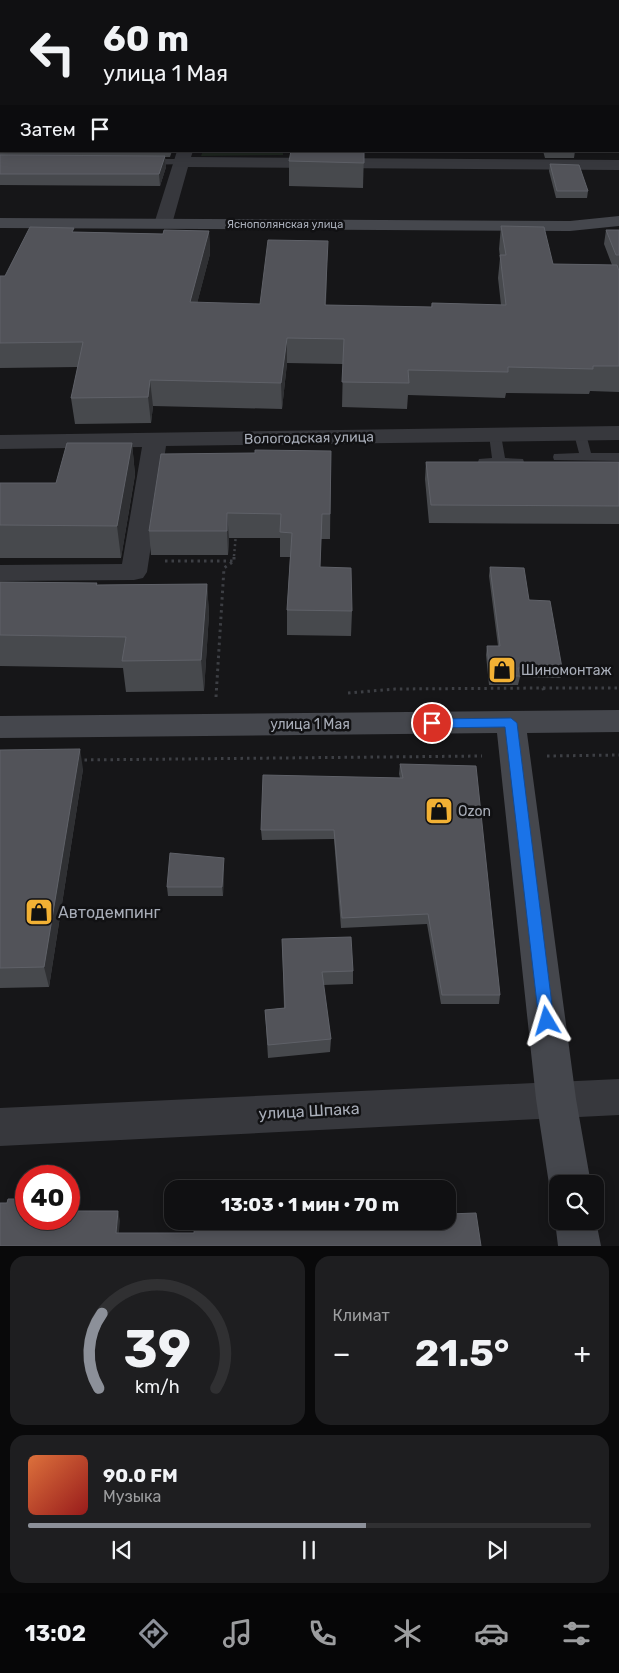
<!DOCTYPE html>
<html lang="ru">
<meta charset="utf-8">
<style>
:root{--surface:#101012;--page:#1e1e20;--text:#f1f3f6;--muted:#9c9d9f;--line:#303032;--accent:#8c9099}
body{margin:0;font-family:Rubik,sans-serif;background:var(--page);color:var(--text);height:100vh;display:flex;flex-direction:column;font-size:19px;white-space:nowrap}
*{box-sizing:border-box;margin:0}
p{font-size:16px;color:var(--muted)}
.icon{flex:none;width:28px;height:28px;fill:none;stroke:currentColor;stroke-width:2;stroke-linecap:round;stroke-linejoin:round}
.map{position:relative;height:1246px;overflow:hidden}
.side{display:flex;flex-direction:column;gap:10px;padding:10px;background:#09090a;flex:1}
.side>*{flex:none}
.banner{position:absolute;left:0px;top:0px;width:620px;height:152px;box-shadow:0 2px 12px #0003,0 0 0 1px var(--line);background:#101012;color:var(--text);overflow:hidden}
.fabs{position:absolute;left:549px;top:1175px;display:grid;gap:10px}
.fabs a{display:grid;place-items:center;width:55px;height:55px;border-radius:10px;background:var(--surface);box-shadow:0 2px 12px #0003,0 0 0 1px var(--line);font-size:25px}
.speed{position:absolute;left:15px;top:1165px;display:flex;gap:10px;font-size:25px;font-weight:700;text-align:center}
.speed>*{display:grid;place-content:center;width:65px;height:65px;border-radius:50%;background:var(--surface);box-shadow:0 2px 12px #0003,0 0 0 1px var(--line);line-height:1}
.speed .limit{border:8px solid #d22;background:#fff;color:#111}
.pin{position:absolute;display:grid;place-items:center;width:42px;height:42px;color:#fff;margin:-21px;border:2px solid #fff;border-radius:50%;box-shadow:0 1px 5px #0007}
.me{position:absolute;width:55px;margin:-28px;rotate:353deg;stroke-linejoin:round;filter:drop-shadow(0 0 4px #0008)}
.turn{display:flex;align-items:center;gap:18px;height:105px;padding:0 20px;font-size:22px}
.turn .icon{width:65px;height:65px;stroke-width:2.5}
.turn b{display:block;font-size:35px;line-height:42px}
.then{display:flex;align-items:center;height:48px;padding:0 20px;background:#0003;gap:10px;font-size:19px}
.big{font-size:38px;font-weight:700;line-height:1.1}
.side .tile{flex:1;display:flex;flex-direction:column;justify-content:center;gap:8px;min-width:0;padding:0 18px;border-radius:15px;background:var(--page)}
.side .dial{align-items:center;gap:0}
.dial svg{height:130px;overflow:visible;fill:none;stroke:var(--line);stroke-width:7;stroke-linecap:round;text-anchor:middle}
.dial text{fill:var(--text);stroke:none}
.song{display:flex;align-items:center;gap:15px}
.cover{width:60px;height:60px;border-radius:8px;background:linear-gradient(135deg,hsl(20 70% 55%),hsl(0 70% 35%))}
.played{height:5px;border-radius:2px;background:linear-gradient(90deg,var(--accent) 60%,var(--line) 60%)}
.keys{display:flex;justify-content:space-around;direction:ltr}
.heat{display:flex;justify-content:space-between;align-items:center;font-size:28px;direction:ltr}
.side .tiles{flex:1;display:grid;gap:10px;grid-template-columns:1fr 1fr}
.tile:last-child{grid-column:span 2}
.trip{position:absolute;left:164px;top:1180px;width:292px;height:50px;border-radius:15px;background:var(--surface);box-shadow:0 2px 12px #0003,0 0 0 1px var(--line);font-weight:700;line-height:50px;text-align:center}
.dock{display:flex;height:80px;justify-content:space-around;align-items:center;background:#060607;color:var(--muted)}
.dock .icon{width:35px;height:35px}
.dock .current{color:var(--accent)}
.dock b{font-size:22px;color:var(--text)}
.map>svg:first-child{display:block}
</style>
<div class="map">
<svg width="619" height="1246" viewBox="0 0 619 1246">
<rect width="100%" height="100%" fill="#161618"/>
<polygon fill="#1e261f" points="203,151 283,151 283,155 201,156"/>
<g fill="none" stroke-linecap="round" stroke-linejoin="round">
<polyline stroke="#3d3f44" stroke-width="2.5" stroke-dasharray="2 3" stroke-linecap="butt" points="234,556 236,534"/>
<g stroke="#3d3f44" stroke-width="3" stroke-dasharray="2.5 4" stroke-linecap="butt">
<polyline points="165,561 234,561"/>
<polyline points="543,688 619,688"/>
<polyline points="348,693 395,689 543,688 544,694"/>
<polyline points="216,697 224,568 234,561 234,555"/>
<polyline points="547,756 619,755"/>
<polyline points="78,760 482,756"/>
</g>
<g fill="#37383d" fill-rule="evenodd">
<rect x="593" y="0" width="6" height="1"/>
<polygon points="181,159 185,162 184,164 146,165 142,162 146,159"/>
<polygon points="580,430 586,434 591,453 619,453 619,461 554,460 553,457 554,454 579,453 574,434"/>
<polygon points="495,431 501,435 505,458 523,459 524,462 523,465 479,465 478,462 479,459 492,458 489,435"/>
</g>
<g fill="#37383d" fill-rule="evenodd">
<polygon points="231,0 313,0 314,1 232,1"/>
<rect x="565" y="0" width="12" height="1"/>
<polygon points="177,151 193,151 191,157 619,160 619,170 188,167 172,224 169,228 157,228 154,224"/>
<polygon points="619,426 619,440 166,446 147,572 143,578 134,580 0,581 0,565 122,564 142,447 0,449 0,435"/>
<polygon points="619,1079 619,1115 0,1146 0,1108"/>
</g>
<g fill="#45474d" fill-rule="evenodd">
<polygon points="619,216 619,226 570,231 0,228 0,218 570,221"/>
<polygon points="619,710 619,732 527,733 576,1099 591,1184 558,1184 558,1199 549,1184 536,1099 497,733 0,738 0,716"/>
<polygon points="558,1215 558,1221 595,1221 595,1216 601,1246 558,1246 555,1221"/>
</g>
</g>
<g fill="#47494d">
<polygon points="0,0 1,1 1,151 172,151 170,157 165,157 166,167 160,186 0,185"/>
<polygon points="364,151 363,188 289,186 289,161"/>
<polygon points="543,151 575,151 574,158 545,158"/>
<polygon points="550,164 588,191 587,198 556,198 549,171"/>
<polygon points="501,226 553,264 612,265 604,244 606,230 619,230 619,269 618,269 619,271 619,392 590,391 589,394 506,393 505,398 408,395 407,409 342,407 343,364 287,363 282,409 153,406 151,423 75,424 71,398 78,367 0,368 0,276 5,276 74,232 163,234 209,231 210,254 197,303 260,304 327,264 326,305 431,307 432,303 501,305 498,278 500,258 499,249"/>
<polygon points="132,443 135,475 121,558 0,558 0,483 56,483"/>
<polygon points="331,451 330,539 321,539 320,567 352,611 351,636 287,635 287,610 290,557 280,557 280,538 229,538 228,555 151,555 149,531 255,453"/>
<polygon points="426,462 619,462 619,524 429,523 425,479"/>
<polygon points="490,567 529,600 562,668 561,678 520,677 518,685 489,685 486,655 487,646 498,646 489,576"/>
<polygon points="0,582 97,583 97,585 207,584 209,614 204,691 126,692 123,668 0,666"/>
<polygon points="0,750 83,769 49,987 0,988"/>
<polygon points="400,764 500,995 499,1004 441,1004 427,924 341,928 334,839 262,840 261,830 400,778 399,774"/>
<polygon points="224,867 223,896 168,896 167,887"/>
<polygon points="282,939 353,971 353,984 323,985 331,1039 330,1052 268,1058 265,1010 284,1008"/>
</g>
<g fill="#2f3033">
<polygon points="165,156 166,167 160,186 159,174"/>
<polygon points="209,231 210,254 191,327 190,302"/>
<polygon points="328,241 327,264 325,329 325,305"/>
<polygon points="287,338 287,363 282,409 281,383"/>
<polygon points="150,380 153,406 151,423 148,397"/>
<polygon points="132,443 135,475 121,558 117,526"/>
<polygon points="227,513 229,538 228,555 227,531"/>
<polygon points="207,584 209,614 204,691 201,660"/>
<polygon points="80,749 83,769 49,987 44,967"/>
<polygon points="224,858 224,867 223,896 222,887"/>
<polygon points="118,1211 120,1221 118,1242 116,1233"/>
</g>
<g fill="#525359" stroke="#5f6168">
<polygon points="0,0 214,0 213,1 1,1 1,53 0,53"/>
<polygon points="254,0 310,0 310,1 253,1"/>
<rect x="360" y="0" width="192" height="1"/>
<polygon points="1,54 1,145 0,145 0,60"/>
<polygon points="291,151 364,151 364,163 289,161"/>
<polygon points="0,155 165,156 159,174 0,174"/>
<polygon points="550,164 579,165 588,191 557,191"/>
<polygon points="501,226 544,227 553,264 617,265 619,271 619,366 593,366 593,369 508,367 508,372 408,370 409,383 342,382 344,339 287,338 281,383 150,380 148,397 71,398 83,342 0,343 0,276 5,276 30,227 74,228 72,232 163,234 164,230 209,231 190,302 260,304 268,240 328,241 325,305 432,307 432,303 506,305 500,255 506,255"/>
<polygon points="606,230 619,230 619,255 616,255"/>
<polygon points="67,443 132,443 117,526 0,525 0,483 56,483"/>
<polygon points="255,450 331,451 330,514 322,514 320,567 351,568 352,611 287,610 292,533 280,532 281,514 227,513 227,531 149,531 161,454 255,453"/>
<polygon points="426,462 619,462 619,506 431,505"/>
<polygon points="490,567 524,568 529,600 550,601 562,668 518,668 520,676 490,676 487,646 500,646"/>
<polygon points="0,582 97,583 96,585 207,584 201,660 122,661 126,637 0,635"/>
<polygon points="80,749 44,967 0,968 0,750"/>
<polygon points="400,764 476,766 500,995 442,995 428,914 342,918 334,830 261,830 263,775 403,778"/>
<polygon points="170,853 224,858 222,887 167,887"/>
<polygon points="351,937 353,971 322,972 331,1039 268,1045 265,1010 285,1008 282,939"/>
<polygon points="8,1199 26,1199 26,1219 69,1219 69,1211 118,1211 116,1233 194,1233 195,1221 448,1221 448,1214 476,1213 481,1246 0,1246 0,1203 7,1203"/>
</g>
<polygon fill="#1a73e8" stroke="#114b97" points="511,718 517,723 554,1021 552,1026 547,1028 541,1026 539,1021 505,727 432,728 426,723 432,719"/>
<defs>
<symbol id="shop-square" viewBox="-11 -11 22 22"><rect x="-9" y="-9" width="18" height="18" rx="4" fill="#f2b134" stroke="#111113"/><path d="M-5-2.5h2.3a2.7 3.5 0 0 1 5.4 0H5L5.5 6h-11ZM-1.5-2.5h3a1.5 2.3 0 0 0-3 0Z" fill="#111"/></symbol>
</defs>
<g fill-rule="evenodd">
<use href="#shop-square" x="486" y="654" width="32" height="32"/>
<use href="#shop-square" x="423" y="795" width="32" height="32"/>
<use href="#shop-square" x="23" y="896" width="32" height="32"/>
</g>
<g text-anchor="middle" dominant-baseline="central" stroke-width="5" stroke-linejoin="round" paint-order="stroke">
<g font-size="11" fill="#a8adb8" stroke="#111113">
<text x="285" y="224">Яснополянская улица</text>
</g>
<g font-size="14" fill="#a8adb8" stroke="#111113">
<text transform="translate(309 438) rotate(-1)">Вологодская улица</text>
<text x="310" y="724">улица 1 Мая</text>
</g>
<g font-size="14" fill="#a8adb8" stroke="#111113" text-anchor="start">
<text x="521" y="670">Шиномонтаж</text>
<text x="458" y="811">Ozon</text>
</g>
<g font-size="16" fill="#a8adb8" stroke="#111113" text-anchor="start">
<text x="58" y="912">Автодемпинг</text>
</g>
<g font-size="16" fill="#a8adb8" stroke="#111113">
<text transform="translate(309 1111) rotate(-3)">улица Шпака</text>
</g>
</g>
</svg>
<div class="fabs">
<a><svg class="icon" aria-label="search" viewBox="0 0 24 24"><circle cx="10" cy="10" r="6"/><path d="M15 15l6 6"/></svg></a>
</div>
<div class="speed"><div class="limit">40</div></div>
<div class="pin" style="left:432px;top:723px;background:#d93025"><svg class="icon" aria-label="arrive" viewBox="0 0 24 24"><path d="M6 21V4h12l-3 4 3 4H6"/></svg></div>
<svg class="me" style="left:547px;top:1021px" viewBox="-20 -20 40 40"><path d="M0-17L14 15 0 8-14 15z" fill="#1a73e8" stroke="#fff" stroke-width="4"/></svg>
<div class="trip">13:03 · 1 мин · 70 m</div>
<div class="banner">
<div class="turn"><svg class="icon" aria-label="left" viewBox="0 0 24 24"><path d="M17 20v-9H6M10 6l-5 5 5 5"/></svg><div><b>60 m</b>улица 1 Мая</div></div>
<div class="then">Затем<svg class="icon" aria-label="arrive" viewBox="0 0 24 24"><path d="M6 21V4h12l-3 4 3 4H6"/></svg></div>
</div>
</div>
<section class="side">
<div class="tiles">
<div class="tile dial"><svg viewBox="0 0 100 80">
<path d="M14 69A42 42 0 1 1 86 69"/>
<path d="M14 69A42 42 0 0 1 16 23" stroke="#8c9099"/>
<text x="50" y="56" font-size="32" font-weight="700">39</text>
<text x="50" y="72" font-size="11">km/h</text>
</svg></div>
<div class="tile"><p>Климат</p>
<div class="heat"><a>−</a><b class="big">21.5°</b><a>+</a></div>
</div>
<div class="tile">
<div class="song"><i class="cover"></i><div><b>90.0 FM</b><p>Музыка</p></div></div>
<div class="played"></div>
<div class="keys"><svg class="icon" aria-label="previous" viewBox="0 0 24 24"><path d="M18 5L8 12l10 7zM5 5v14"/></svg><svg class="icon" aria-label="pause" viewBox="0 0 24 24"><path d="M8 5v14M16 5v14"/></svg><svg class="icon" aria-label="next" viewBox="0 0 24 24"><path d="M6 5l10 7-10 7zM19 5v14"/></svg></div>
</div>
</div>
</section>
<nav class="dock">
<b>13:02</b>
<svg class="icon current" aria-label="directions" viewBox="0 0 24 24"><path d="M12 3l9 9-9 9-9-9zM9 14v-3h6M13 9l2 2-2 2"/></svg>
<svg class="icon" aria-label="music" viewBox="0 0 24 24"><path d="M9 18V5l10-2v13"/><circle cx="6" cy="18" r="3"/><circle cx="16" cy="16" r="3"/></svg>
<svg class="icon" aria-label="phone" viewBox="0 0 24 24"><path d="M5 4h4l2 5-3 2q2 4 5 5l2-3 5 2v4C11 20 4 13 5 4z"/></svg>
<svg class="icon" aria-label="climate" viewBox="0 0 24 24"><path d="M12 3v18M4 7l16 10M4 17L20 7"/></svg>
<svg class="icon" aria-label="car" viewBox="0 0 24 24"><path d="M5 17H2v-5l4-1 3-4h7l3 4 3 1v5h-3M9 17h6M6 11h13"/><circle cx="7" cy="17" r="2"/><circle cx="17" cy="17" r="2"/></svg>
<svg class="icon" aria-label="filters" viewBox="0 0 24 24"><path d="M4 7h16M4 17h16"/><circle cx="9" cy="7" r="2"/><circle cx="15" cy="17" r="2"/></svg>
</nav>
